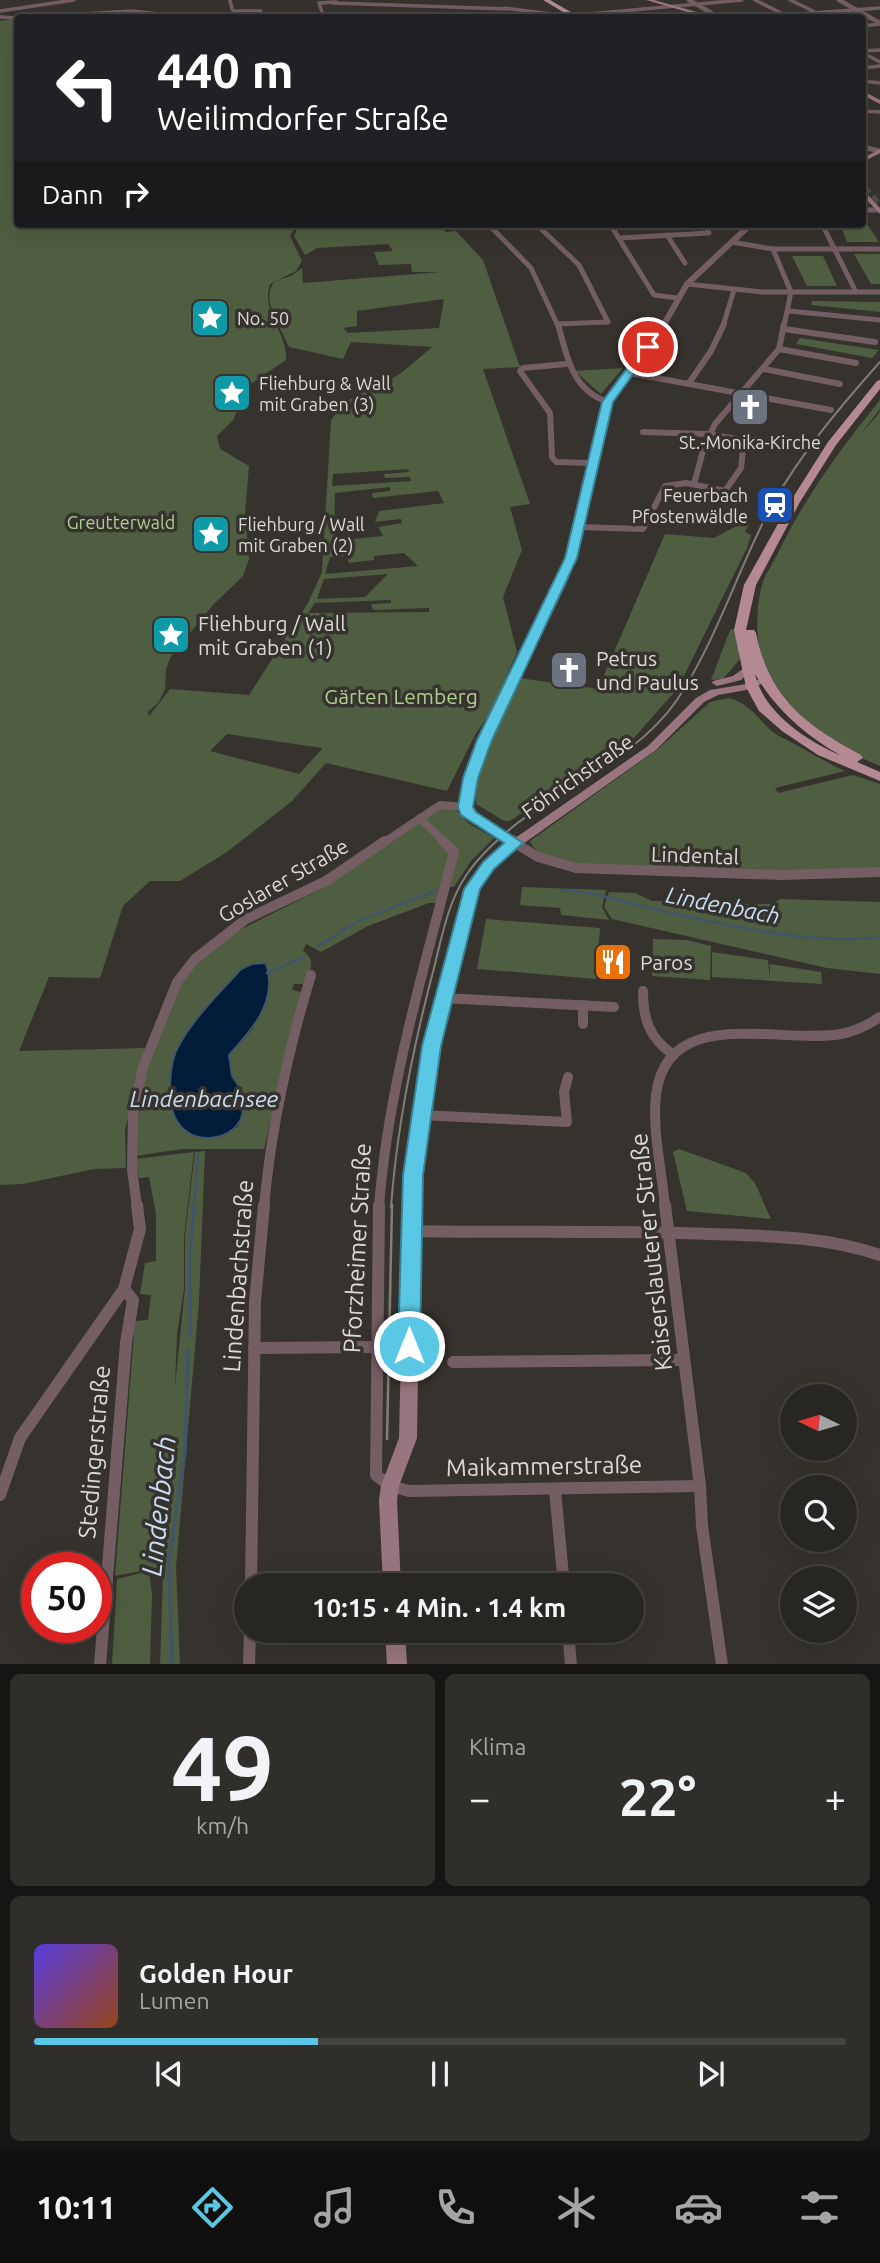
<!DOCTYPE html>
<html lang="de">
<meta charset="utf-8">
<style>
:root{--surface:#282622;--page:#302e2a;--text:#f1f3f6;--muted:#a5a5a5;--line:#444340;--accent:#5ac8e5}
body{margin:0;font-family:Ubuntu,sans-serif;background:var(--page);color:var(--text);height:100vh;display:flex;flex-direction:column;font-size:26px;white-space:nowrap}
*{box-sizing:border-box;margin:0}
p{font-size:23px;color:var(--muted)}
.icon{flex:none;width:38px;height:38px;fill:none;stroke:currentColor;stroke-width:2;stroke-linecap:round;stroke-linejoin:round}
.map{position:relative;height:1664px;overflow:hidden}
.details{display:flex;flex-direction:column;gap:10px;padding:10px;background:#161513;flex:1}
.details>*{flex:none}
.banner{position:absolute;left:14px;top:14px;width:852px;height:214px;border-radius:7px;box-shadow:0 7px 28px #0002,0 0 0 2px var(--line);background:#202124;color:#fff;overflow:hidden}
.needle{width:46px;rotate:275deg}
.tools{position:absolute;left:780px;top:1384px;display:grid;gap:14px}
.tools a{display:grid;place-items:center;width:77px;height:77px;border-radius:50%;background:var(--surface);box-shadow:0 7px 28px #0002,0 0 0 2px var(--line);font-size:35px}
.speed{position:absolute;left:21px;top:1552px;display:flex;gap:14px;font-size:35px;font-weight:700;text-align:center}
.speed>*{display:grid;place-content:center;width:91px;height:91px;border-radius:50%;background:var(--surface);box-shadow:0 7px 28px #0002,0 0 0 2px var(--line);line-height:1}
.speed .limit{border:10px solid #d22;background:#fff;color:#111}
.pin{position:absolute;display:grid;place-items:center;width:60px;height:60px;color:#fff;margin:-30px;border:4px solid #fff;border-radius:50%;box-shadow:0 2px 7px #0007}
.me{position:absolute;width:77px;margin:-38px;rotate:0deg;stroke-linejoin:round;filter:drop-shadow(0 0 5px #0008)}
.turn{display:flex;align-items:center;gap:24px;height:147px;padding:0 28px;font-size:32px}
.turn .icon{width:91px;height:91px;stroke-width:2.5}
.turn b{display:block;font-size:49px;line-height:60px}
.then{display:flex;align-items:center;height:66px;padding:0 28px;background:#0003;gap:14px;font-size:26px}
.big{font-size:52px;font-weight:600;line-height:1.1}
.details .widget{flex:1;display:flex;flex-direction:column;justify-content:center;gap:10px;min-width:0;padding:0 24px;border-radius:10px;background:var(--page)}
.details .dial{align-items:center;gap:0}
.dial b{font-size:91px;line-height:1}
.song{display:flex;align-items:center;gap:21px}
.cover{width:84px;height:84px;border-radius:10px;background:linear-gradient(135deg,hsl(250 70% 55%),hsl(20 70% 35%))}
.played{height:7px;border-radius:4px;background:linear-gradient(90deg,var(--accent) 35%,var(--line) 35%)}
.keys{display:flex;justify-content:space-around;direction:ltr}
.heat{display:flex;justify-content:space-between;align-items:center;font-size:38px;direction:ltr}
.details .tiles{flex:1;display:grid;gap:10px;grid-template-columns:1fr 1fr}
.widget:last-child{grid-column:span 2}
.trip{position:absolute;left:234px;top:1573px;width:410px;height:70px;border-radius:35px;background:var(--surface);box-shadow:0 7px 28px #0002,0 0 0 2px var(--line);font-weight:600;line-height:70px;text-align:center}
.tab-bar{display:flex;height:112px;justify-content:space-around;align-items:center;background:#100f0e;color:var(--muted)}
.tab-bar .icon{width:49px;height:49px}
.tab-bar .current{color:var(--accent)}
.tab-bar b{font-size:32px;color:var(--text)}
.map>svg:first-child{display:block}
</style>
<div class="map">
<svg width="880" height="1665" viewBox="0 0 880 1665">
<rect width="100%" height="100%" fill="#36322d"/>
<g fill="#4f5e40" fill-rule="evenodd">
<path d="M 17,18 L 18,224 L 297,224 L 290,236 L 302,261 L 296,271 L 270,284 C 261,313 288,333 286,360 L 249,385 L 233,420 L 217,436 L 220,449 L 249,466 L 245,514 L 249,559 L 243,576 L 213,605 L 171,656 L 166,669 L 165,689 L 159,702 L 148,712 L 149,716 L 170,689 L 249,695 L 308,603 L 322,572 L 331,420 L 345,402 L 400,374 L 432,347 L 351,342 L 343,359 L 289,347 C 282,329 259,299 275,281 L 291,276 L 302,268 L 303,283 L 441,272 L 412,272 L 411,264 L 379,265 L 374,252 L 393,251 L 388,244 L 317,248 L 305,255 L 294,236 L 298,226 L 438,224 L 446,232 L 456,231 L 483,260 L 520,367 L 483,369 L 530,504 L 510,507 L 522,550 L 503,597 L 517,652 L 507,675 L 514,677 L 475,735 L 447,791 L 326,763 L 292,801 L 227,852 L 180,881 L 150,881 L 123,906 L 100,978 L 49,977 L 19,1051 L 145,1048 L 125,1130 L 126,1168 L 94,1169 L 23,1184 L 0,1185 L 0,21 ZM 444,299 L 439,328 L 348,333 L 343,328 L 357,326 L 357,311 ZM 408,469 L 409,472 L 384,474 L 385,478 L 410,477 L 411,481 L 332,486 L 333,474 ZM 390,487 L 390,491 L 372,493 L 373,498 L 438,491 L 444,503 L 379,511 L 375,522 L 401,519 L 402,523 L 378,527 L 383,536 L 334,541 L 335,493 ZM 404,553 L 418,566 L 325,574 L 330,557 L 347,556 L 349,563 L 374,560 L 374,556 ZM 388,574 L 365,597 L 317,599 L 324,579 ZM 391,600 L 391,603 L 371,604 L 373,610 L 429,608 L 429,612 L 308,613 L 315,603 ZM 227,734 L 322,748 L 323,748 L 299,774 L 210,751 Z"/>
<polygon points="863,218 879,242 847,242 840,224 863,224"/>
<polygon points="854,254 880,254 880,284 871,284"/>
<polygon points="792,256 823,256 837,286 807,286"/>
<polygon points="812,301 880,302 880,312 811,305"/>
<polygon points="800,338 879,350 872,358 796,344"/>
<polygon points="623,368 601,394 575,371"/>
<path d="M 880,400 L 880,409 L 860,435 L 880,412 L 880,766 C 802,735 741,679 761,589 C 763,577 772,565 777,555 C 804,498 842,447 880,400 Z"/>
<polygon points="750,523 745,532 751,535 747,548 678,688 632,740 510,821 504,821 476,804 477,778 519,678 598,689 665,534 714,538 740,524"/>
<polygon points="737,628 740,659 723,679 711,680 730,630"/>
<path d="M 729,698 C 754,704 762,728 781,737 C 803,748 823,761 845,771 L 775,788 L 778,793 L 853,775 L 880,784 L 880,869 L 781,872 L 572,864 C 557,859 537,857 530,841 L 658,749 L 710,702 Z"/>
<path d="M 441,808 L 456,810 L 468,823 L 494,838 L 471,861 L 454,887 L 440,886 L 437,903 L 429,903 L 368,926 L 321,952 L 306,944 L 303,951 C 317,961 310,971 304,984 L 294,984 L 292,990 L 301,992 L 264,1149 L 182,1149 L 135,1156 L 137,1114 L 146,1067 L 179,982 L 222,939 L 321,889 ZM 241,969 L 254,1028 L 229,1055 L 232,1076 L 240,1088 L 238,1096 L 244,1106 L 238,1127 L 229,1130 L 192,1025 Z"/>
<polygon points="522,887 606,890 602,907 609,920 561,915 560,908 520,905"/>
<polygon points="609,892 635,893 652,901 672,901 682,907 733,908 747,904 771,904 781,899 880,902 880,974 827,968 612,919 604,907"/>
<polygon points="486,919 600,928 596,979 477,969"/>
<polygon points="653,939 687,940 711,946 710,980 652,976"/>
<polygon points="712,952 768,960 770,978 770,964 821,972 822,984 712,977"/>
<polygon points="679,1149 746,1173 755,1183 771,1219 687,1211 673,1152"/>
<polygon points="205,1151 199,1302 176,1567 180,1664 160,1664 164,1545 162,1567 115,1576 135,1321 148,1320 151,1295 140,1294 145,1263 156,1261 156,1214 149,1177 139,1178 135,1159 194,1152 184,1237 184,1289 177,1333 175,1387 185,1288 185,1236 195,1152"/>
<polygon points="149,1571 152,1594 150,1664 112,1664 117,1579"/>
</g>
<path fill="#001c39" stroke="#425568" stroke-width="2" d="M 266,963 C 278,1002 253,1028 229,1055 L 232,1076 L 240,1088 L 238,1096 C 264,1138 170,1166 170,1092 C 170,1079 171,1061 177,1049 C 192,1019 219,994 241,969 L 252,964 Z"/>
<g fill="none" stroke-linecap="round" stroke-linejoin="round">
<g stroke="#425568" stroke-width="2.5">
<path d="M 562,890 C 597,892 628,903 662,911 C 725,925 817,946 880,937"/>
<polyline points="316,947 361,920 436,890"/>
<polyline points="267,973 304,957"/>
<polyline points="194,1207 198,1155"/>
</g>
<g stroke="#425568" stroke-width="3.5">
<polyline points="190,1336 190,1257 194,1205"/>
<polyline points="172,1665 169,1560 185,1451 188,1350"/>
</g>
<polyline stroke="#4f4b46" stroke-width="8" stroke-dasharray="8 4.5" stroke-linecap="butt" points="863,188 880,206"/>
<g stroke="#745e64" stroke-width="3.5">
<polyline points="230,0 232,9"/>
<polyline points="755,0 781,13"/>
<polyline points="790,0 813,11"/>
<polyline points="333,3 508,9"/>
<polyline points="504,8 552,14"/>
<polyline points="0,11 74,0"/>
<polyline points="233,11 261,11"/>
<polyline points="322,12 319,3 336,2"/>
<polyline points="0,17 18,18"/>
<polyline points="19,18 131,11 199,18"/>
<polyline points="367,18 391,15 375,16"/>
<polyline points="545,18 742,0"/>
<polyline points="747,18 880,8"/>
<polyline points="863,26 880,24"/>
<polyline points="863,51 880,50"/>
<polyline points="863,53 880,62"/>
<polyline points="863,68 880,66"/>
<polyline points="863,81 880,83"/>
<polyline points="863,111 880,112"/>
</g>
<g stroke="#745e64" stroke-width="5">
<polyline points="863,147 880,151"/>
<polyline points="863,210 878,210"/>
<polyline points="475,224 481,227 534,224"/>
<polyline points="536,224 579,265 608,322 557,324"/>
<polyline points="610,224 654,295 677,298"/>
<polyline points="822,224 856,292"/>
<polyline points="491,227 531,268 558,326"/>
<polyline points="667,235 685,263"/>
<polyline points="620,238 709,233 705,224"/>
<polyline points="731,242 773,249 880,249"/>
<polyline points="773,249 791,292 784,326"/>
<polyline points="687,284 762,292 880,292"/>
<polyline points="789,311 880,320"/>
<polyline points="723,326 734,290"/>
</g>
<g stroke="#745e64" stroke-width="6">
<path d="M 558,324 C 567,357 572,390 608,402"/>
<polyline points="784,329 875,342"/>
<polyline points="779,349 856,363"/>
<polyline points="566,364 523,368 520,371 550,413 552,457 556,462 592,463"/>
<polyline points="764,369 840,384"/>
<polyline points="629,373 831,410"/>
<polyline points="689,383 711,351 724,324"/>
<polyline points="694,484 704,447 715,424 779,349 784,324"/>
<polyline points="578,527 643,529 665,486 686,483 725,491 741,468 744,440 707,434 643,432"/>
</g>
<g stroke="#745e64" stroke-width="8">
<polyline points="420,818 445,843"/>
<polyline points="383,843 440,805 466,807"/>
</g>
<g stroke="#745e64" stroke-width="10">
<polyline points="515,843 538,857 576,868 782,875 880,872"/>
<path d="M 643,991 C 643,1019 649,1037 672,1054"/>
<polyline points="443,998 614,1007"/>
<polyline points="583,1005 583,1024"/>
<polyline points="420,1115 567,1122 564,1092 568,1077"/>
<polyline points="137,1207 132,1169 133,1115 143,1067 177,982 195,959 246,919 326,881 385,841"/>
<path d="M 264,1207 C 271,1128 288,1051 311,975"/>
<path d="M 379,1207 C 388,1086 424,969 454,852 L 443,841"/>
<path d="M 665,1207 C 662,1171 652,1131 656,1095 C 667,1003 781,1045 841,1034 C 856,1031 868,1025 880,1017"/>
</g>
<g stroke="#745e64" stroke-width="12">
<polyline points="379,1205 376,1475 390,1486 409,1491 700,1486"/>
<polyline points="665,1205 700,1486 702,1526 722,1665"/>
<path d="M 410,1231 C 510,1233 610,1230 711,1234 C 768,1236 825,1236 880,1255"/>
<polyline points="254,1348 375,1347"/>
<polyline points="453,1362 683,1360"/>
<polyline points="555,1490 564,1586"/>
<polyline points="0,1495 20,1438 124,1289 140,1229 137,1205"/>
<polyline points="251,1586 255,1302 264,1205"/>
<polyline points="568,1631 571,1665"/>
<polyline points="100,1665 126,1343 133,1300 124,1289"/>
<polyline points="249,1665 250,1631"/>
</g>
<g stroke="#745e64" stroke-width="4.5">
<polyline points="689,0 720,18"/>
<polyline points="839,0 880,23"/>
</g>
<polyline stroke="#745e64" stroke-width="6" points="663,326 687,284 751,224"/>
<polyline stroke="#745e64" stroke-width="8" points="572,555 603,413 612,394 664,324"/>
<path stroke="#745e64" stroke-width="10" d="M 515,843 L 469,815 C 452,769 559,608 572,553"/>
<polyline stroke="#745e64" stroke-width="12" points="512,841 515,843"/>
<g fill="#99767f" fill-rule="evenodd">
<polygon points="646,0 654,0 718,18 708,18"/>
<polygon points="863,91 880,100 880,104 863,95"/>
<polygon points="880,149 880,153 863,162 863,158"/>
<polygon points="863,190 880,208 880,214 863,196"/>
<polygon points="747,666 752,669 741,680 717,686 712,683 713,681 733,676"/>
<polygon points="760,679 765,682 752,689 718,695 704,702 656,750 503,858 482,883 474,899 438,1046 421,1175 417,1438 399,1486 397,1500 401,1586 383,1586 379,1500 381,1486 399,1438 405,1175 424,1046 462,899 472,879 495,852 648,746 696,698 710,690 746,684"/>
<polygon points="385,1631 405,1631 407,1665 387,1665"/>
</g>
<g fill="#b58994" fill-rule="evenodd">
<polygon points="543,0 550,0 581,18 573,18"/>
<path d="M 880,380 L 880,389 L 836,445 L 800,502 L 756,585 L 746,630 L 754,630 L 756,633 C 769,698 805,725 861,755 L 863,758 L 857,762 L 880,772 L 880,781 L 818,755 L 782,731 L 759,711 L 746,687 L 734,630 L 744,585 L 790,502 L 828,442 L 877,381 ZM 755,674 C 776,710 805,735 840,755 C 806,740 764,713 755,674 Z"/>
</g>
<path stroke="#817e7a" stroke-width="2" d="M 391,1207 C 397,1125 413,1047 434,968 C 442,936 448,902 467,874 C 480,855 498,839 515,825 C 569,782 637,758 677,700 C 717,640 738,568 772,505 C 801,453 840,407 880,362"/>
<polyline stroke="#817e7a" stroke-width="2.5" points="387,1439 392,1205"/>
</g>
<polygon fill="#5ac8e5" stroke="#3a8295" stroke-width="2" points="644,345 653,347 613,402 577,558 492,740 478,778 473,807 476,812 523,843 494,869 480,889 441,1046 423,1175 420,1346 417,1352 409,1355 401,1352 398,1346 403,1175 422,1046 464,889 483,862 504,843 461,815 458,807 463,778 477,740 565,558 602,402"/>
<defs>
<symbol id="sight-square" viewBox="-11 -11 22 22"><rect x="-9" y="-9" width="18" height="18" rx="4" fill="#0f9aa8" stroke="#36322d"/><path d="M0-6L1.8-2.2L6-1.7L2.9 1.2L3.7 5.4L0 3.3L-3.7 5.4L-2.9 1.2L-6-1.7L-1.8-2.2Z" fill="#fff"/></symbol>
<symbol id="church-square" viewBox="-11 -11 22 22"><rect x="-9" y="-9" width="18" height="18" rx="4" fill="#6b7280" stroke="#36322d"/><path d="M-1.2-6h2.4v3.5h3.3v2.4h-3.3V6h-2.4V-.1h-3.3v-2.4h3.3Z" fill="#fff"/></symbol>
<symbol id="station-square" viewBox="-11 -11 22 22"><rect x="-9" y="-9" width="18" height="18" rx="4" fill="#1a4fb4" stroke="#36322d"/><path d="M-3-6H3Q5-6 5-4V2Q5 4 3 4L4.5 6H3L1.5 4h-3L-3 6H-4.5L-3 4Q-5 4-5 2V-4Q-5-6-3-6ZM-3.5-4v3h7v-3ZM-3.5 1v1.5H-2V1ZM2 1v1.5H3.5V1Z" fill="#fff"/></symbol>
<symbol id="restaurant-square" viewBox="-11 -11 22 22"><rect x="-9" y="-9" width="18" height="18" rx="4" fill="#e8710a" stroke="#36322d"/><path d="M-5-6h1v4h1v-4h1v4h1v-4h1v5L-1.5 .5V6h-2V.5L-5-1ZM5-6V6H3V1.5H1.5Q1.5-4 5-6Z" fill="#fff"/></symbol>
</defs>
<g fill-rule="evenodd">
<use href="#sight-square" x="188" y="296" width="44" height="44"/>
<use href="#sight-square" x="210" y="371" width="44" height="44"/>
<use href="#church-square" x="728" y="385" width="44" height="44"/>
<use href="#station-square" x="753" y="483" width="44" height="44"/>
<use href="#sight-square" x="189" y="512" width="44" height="44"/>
<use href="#sight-square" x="149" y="613" width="44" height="44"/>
<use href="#church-square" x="547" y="648" width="44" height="44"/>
<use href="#restaurant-square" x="591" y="940" width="44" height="44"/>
</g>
<g text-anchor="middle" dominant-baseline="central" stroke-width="7" stroke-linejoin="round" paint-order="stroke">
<g font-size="18" fill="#dcd9d6" stroke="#36322d" text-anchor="start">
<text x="237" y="318">No. 50</text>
<text x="259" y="383">Fliehburg &amp; Wall<tspan x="259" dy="21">mit Graben (3)</tspan></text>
<text x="750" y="442" text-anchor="middle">St.-Monika-Kirche</text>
<text x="748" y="495" text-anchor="end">Feuerbach<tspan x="748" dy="21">Pfostenwäldle</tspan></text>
<text x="238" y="524">Fliehburg / Wall<tspan x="238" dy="21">mit Graben (2)</tspan></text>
</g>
<g font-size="18" fill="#aecf8e" stroke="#36322d">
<text x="121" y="522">Greutterwald</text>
</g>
<g font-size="21" fill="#dcd9d6" stroke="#36322d" text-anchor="start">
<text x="198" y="623">Fliehburg / Wall<tspan x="198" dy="24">mit Graben (1)</tspan></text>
<text x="596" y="658">Petrus<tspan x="596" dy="24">und Paulus</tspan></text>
<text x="640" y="962">Paros</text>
</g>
<g font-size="21" fill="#aecf8e" stroke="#36322d">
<text x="401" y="696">Gärten Lemberg</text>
</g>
<g font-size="21" fill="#dcd9d6" stroke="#36322d">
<text transform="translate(577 776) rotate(-35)">Föhrichstraße</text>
<text transform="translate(695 855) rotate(2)">Lindental</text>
<text transform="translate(283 880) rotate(-30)">Goslarer Straße</text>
</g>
<g font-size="23" font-style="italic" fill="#c9ddf4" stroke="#36322d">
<text transform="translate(723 905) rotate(11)">Lindenbach</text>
<text x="204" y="1098">Lindenbachsee</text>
</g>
<g font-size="24" fill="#dcd9d6" stroke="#36322d">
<text transform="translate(357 1248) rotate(-87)">Pforzheimer Straße</text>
<text transform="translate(651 1252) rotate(-96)">Kaiserslauterer Straße</text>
<text transform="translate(238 1276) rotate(-86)">Lindenbachstraße</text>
<text transform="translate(94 1452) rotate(-85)">Stedingerstraße</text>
<text transform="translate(544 1466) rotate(-1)">Maikammerstraße</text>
</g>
<g font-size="28" font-style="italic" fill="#c9ddf4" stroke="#36322d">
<text transform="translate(158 1506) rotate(-84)">Lindenbach</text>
</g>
</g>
</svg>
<div class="tools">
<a><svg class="needle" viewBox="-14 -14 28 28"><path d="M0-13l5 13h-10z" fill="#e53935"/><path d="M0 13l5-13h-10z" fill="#a5a5a5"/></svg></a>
<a><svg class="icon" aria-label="search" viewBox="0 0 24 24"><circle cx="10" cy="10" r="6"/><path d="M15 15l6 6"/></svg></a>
<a><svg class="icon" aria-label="layers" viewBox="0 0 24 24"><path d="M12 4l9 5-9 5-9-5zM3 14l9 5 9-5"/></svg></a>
</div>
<div class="speed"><div class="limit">50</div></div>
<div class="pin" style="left:648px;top:347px;background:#d93025"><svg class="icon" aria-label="arrive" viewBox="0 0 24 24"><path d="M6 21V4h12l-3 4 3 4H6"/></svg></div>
<svg class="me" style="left:409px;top:1346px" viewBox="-20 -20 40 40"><circle r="17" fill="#5ac8e5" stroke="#fff" stroke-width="3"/><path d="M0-11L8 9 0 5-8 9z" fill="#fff"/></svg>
<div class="trip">10:15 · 4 Min. · 1.4 km</div>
<div class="banner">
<div class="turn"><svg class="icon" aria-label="left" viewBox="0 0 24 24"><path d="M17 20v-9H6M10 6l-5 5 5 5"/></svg><div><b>440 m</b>Weilimdorfer Straße</div></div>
<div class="then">Dann<svg class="icon" aria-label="right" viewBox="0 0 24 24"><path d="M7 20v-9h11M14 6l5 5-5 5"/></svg></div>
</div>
</div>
<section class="details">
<div class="tiles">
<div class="widget dial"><b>49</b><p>km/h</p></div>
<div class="widget"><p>Klima</p>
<div class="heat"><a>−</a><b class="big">22°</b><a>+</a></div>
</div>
<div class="widget">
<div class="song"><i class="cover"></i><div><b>Golden Hour</b><p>Lumen</p></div></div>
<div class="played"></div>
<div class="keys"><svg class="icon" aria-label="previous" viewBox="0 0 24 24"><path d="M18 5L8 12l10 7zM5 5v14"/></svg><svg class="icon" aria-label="pause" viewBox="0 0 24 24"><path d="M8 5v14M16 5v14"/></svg><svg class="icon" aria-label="next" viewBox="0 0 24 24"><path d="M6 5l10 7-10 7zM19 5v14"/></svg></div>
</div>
</div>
</section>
<nav class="tab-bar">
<b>10:11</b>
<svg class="icon current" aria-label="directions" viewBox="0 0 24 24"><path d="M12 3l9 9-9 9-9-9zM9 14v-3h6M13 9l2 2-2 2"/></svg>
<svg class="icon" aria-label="music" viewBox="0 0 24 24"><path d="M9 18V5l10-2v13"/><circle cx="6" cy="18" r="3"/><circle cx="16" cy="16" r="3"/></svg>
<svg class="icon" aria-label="phone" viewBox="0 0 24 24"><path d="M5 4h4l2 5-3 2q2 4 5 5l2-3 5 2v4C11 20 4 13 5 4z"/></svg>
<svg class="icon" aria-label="climate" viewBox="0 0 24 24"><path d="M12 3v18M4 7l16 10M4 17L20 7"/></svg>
<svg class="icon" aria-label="car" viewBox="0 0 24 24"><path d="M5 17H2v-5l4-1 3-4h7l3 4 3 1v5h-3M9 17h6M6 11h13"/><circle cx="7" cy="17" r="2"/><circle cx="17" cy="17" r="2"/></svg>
<svg class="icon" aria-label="filters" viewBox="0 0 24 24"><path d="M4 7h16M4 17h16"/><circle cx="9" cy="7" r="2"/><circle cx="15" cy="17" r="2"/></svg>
</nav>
